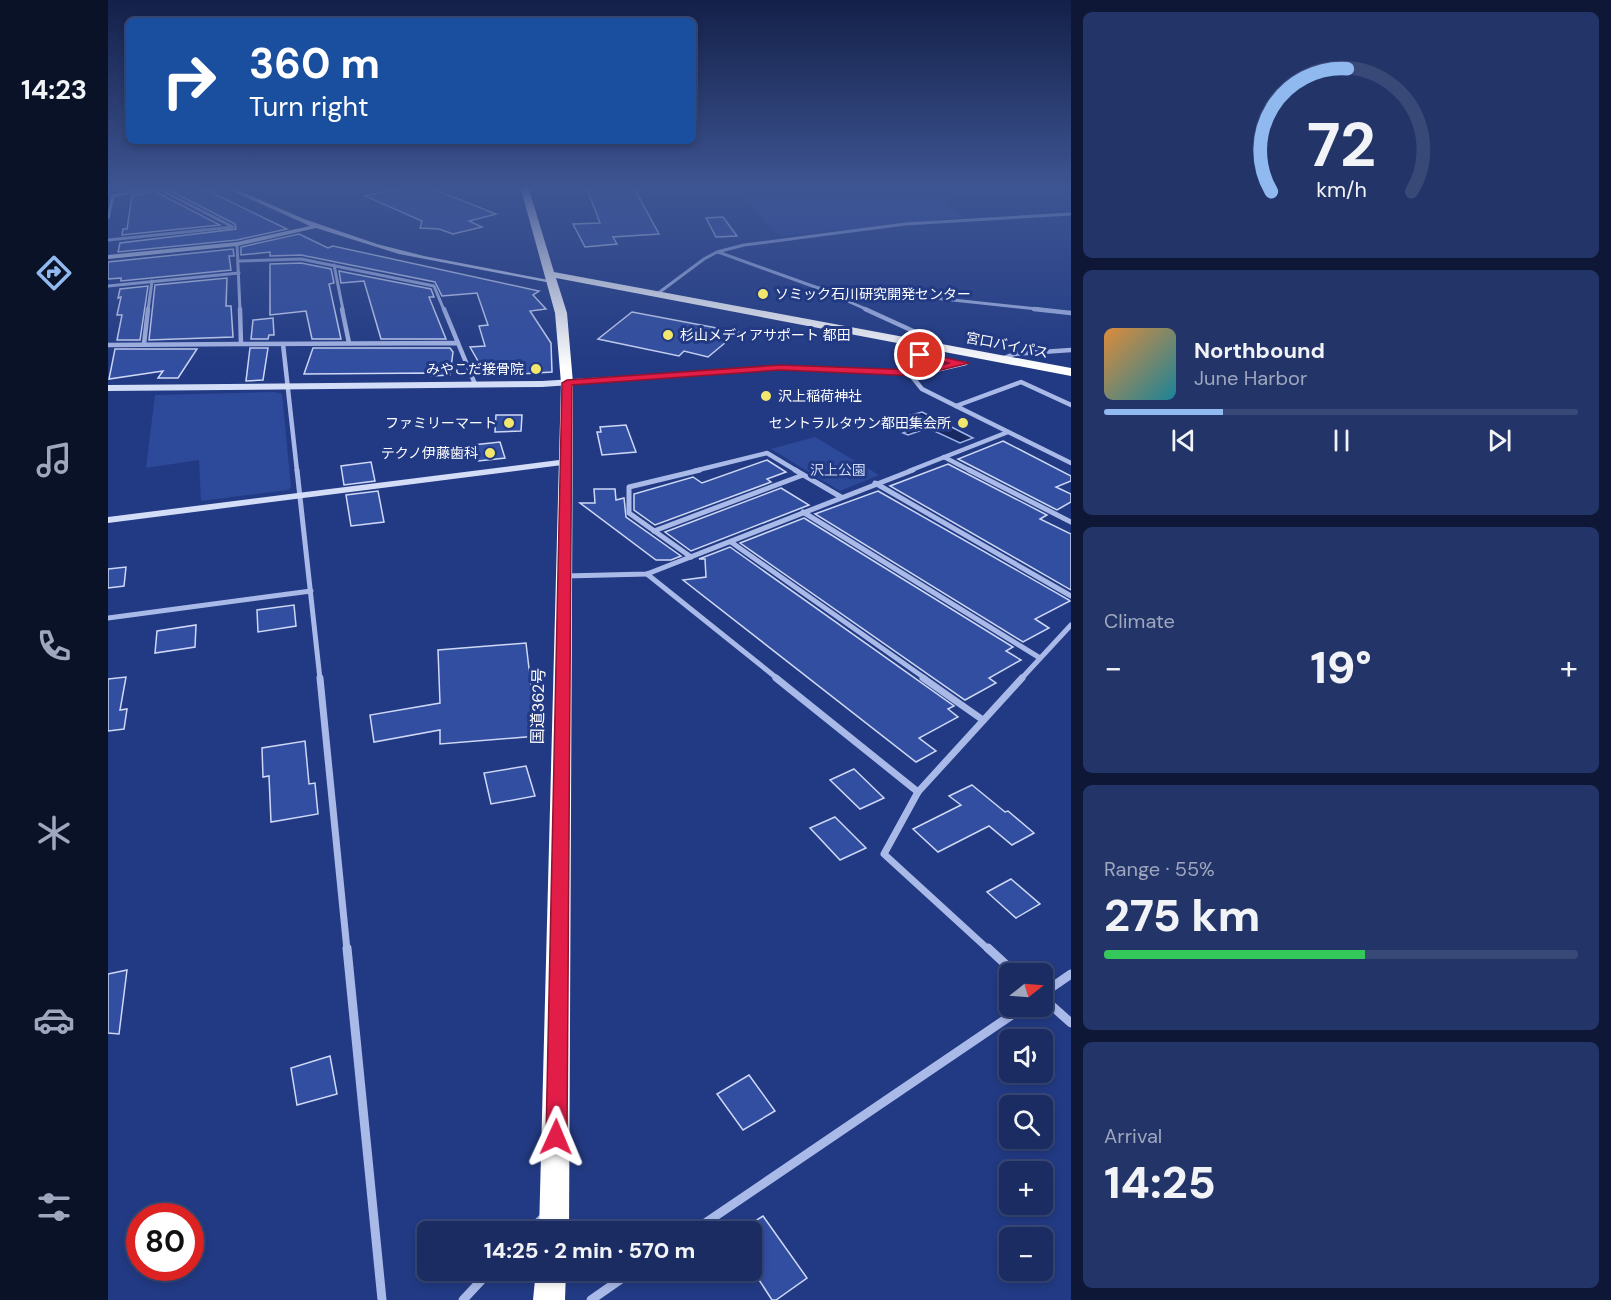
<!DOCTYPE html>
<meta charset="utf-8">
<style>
:root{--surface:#1a2c62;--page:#233468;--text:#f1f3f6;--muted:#9fa7be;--line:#384877;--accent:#90b9f0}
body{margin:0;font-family:"DM Sans","Noto Sans JP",sans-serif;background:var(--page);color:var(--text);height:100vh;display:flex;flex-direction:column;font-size:22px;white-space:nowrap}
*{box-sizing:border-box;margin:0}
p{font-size:20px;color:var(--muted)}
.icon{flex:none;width:33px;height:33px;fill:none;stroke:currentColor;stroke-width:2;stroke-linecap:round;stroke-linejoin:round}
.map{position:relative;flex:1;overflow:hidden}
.sheet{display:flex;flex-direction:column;gap:12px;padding:12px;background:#0e1836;width:540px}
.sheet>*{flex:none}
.guide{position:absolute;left:18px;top:18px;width:570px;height:126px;border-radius:9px;box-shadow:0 3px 9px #0003,0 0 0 2px var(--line);background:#1a4fa0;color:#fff;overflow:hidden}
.needle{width:39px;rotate:73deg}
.buttons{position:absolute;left:891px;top:963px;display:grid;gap:12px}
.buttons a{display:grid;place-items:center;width:54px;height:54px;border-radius:9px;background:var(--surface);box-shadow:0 3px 9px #0003,0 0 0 2px var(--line);font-size:30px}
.speed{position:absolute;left:18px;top:1203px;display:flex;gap:12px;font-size:30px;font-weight:700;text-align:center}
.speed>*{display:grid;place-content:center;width:78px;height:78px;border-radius:50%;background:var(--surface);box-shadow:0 3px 9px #0003,0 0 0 2px var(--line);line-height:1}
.speed .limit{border:9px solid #d22;background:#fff;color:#111}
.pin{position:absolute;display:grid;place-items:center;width:51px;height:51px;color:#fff;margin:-26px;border:3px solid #fff;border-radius:50%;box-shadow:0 2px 6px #0007}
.me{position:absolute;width:66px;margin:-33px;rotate:1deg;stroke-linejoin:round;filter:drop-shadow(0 0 4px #0008)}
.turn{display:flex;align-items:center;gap:21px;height:126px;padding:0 24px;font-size:27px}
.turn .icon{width:78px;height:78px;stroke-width:2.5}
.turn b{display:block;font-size:42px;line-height:51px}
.big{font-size:45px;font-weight:800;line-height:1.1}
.sheet .widget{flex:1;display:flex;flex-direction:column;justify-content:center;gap:9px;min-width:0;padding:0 21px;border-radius:9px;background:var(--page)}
.sheet .dial{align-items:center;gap:0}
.dial svg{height:156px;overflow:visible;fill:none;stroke:var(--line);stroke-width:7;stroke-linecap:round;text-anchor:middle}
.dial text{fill:var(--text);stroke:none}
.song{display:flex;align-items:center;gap:18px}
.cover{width:72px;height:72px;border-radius:9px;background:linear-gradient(135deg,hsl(30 70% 55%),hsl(190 70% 35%))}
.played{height:6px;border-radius:3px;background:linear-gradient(90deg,var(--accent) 25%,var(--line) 25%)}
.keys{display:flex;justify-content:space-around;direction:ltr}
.heat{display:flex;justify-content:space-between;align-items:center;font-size:33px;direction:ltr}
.charge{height:9px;border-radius:4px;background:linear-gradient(90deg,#34c759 55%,var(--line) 0)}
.trip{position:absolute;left:309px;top:1221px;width:345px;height:60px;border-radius:9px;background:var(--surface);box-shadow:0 3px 9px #0003,0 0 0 2px var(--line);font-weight:800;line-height:60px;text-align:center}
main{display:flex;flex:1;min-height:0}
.tab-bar{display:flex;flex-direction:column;width:108px;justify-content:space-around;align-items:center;background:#0a1227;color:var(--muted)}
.tab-bar .icon{width:42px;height:42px}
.tab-bar .active{color:var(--accent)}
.tab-bar b{font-size:27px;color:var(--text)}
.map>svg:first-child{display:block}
</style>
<main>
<nav class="tab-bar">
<b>14:23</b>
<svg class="icon active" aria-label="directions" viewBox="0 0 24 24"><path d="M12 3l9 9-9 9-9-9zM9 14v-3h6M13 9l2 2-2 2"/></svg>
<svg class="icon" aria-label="music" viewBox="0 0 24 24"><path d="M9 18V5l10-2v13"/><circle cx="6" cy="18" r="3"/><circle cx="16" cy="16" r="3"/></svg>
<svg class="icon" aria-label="phone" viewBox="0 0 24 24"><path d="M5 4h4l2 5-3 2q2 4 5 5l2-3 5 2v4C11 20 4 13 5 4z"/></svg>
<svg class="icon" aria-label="climate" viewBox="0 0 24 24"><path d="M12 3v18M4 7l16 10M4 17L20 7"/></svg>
<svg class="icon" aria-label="car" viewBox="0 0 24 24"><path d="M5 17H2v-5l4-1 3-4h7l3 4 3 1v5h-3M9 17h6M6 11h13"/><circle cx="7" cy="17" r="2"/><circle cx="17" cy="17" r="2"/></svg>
<svg class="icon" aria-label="filters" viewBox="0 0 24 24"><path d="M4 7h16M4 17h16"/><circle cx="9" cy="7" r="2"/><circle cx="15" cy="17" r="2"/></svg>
</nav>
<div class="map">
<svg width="963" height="1300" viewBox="0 0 963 1300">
<rect width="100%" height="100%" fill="#223a83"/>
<g fill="#2d499a">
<path d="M 637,186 L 731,188 L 963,186 L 963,190 L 848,198 L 837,203 L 856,217 L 675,236 C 660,232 641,200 633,187 Z"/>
<polygon points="167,392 174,394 183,487 180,490 93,501 91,460 38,468 47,395"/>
<polygon points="707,437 771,475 732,491 663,449"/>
</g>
<polygon fill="#182962" stroke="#9eb3e9" stroke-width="1.5" points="814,412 865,438 852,443 820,428 800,435 795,433 814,425 799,416"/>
<g fill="#324ea0" stroke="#ced8f6" stroke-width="1.5">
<polygon points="53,186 90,186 179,229 129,240 10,252 12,243 128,229 127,224"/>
<polygon points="301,186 318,186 388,214 361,221 374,227 345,234 331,229 312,228 314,221 257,196"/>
<polygon points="478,186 525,186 551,234 505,237 509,244 477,247 465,224 492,223"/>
<polygon points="46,191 112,225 14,235 15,229 19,229 24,196"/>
<polygon points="615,217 629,236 608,237 598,218"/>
<polygon points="191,234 220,248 225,246 431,291 425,295 438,309 422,311 443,343 444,372 412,374 413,371 378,375 362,347 377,346 371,326 380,325 369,293 334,296 327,282 193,255 162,256 162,252 133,255 133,247"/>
<polygon points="125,249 126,256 121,256 123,270 13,281 13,278 0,279 0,262"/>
<polygon points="193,263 223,269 226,283 221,284 233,339 204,339 198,311 162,315 162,264"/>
<polygon points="231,271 323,289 326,297 321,297 338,339 273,339 256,281 233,283"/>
<polygon points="119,278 118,306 123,306 125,337 41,340 47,285"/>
<polygon points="40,286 32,340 9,340 14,315 9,315 13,297 10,298 12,289"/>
<polygon points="524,312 630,332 600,357 576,351 571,356 490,339"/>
<polygon points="165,318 166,335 161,335 160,339 143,339 145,320"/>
<polygon points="142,348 160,348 155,380 138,381"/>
<polygon points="205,348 342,348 345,352 342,375 324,376 325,373 196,374"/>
<polygon points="7,349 89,349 70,378 50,378 55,371 1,379"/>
<polygon points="388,415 414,415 413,431 387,432"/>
<polygon points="518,425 528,452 494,455 489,432 493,432 492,427"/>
<polygon points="895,441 963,476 963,481 948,487 963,494 963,502 949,510 850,459"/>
<polygon points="392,442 397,458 370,461 365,445"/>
<polygon points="659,460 678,472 659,479 663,482 547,525 526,510 526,494 585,477 594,483"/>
<polygon points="263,462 267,481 236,485 233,466"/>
<polygon points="840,464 939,515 932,519 963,534 963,590 782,486"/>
<polygon points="673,488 701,505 583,551 557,532"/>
<polygon points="486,489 507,489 508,500 516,498 518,517 573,556 563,560 548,560 472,503 487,503"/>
<polygon points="270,491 276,522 243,526 238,495"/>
<polygon points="770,491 961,600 962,601 927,619 941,628 915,642 707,514"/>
<polygon points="696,518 905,647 898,651 913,660 881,678 888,683 857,700 632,543"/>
<polygon points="622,547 846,706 840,709 850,717 811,738 828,751 808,762 575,580 598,577 597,559 591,559"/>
<polygon points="18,567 16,586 0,588 0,569"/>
<polygon points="186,605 188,626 150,632 149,610"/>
<polygon points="88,625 87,647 47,653 49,631"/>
<polygon points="418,643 429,736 332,744 332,730 266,742 262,715 332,703 330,650"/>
<polygon points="18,677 12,710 19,709 16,729 0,731 0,679"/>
<polygon points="197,741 201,784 207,783 210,814 163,822 161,776 155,777 154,748"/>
<polygon points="418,766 427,796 383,804 376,773"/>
<polygon points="746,769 776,798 752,809 722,780"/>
<polygon points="864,785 897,812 900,811 926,833 904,845 881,826 830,852 805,829 853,805 841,796"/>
<polygon points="727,817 758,848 732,860 702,828"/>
<polygon points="903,879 932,904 908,918 879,892"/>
<polygon points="19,970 11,1034 0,1033 0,974"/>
<polygon points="222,1056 229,1094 189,1105 183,1068"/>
<polygon points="641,1075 667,1111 635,1130 609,1094"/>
<polygon points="655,1216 699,1278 668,1300 664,1300 644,1269 644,1223"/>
</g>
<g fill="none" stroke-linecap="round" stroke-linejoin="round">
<g stroke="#aabae8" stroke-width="3">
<polyline points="0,218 5,196 47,187"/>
<polyline points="0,240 125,227 45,186"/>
<polyline points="129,244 132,310"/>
<polyline points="610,252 710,288 760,310"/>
<polyline points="131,261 193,259 326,286 336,310"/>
<polyline points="226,265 235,310"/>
<polyline points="0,286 131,273"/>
<polyline points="710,288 761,291 939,310"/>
<polyline points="549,294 596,259 609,252 636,245 797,224 963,214"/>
<polyline points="40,310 44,281"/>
</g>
<g stroke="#aabae8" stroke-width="4.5">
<polyline points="132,309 133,344 350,343 367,384"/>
<polyline points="234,309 241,343"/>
<polyline points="336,309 350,343"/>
<polyline points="757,309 816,336 812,344"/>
<polyline points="926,309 963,313"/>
<polyline points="36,344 40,309"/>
<polyline points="175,344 189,471"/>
<polyline points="0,345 133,344"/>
<polyline points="894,359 906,354 963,350"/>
<polyline points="801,373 814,389 848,406"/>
<polyline points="963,405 913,382 848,406 963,463"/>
<polyline points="836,457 863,471"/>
<polyline points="586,471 659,453 689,471"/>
<polyline points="801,471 900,432"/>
</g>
<g stroke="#aabae8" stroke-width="5">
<polyline points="189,470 212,679"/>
<polyline points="687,470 733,497"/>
<polyline points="861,470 963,522"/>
<polyline points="767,483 963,596"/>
<polyline points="695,512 932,658"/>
<polyline points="546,531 695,475"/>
<polyline points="623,542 818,679"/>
<polyline points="583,557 521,513 521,487 592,470"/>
<polyline points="539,574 670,679"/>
<polyline points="457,576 539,574 805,470"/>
<polyline points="0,618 203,591"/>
<polyline points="913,679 963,625"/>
</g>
<g stroke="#aabae8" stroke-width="7">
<polyline points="212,678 239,950"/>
<polyline points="668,678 810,792"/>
<polyline points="815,678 875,720"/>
<polyline points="881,950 776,854 810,792 914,678"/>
</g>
<g stroke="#aabae8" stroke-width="9">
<polyline points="239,948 274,1300"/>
<polyline points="880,948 908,974"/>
<polyline points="934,994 963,974"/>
<polyline points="934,997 963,1023"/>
<polyline points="420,1232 436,1217"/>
<polyline points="584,1232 917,1006"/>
<polyline points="355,1300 383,1270"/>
<polyline points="483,1300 526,1270"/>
</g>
<g fill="#d4ddf7" fill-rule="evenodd">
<polygon points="113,186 120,186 196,219 269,244 316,256 446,281 443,283 291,254 208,228 129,246 0,259 0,255 129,242 202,226"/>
<polygon points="856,361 860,363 859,365 825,373 795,375 672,370 434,387 0,391 0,385 434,381 672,366 795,371 825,369"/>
<polygon points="459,459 464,462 462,464 0,523 0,517"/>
</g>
<g fill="#fff" fill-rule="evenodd">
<polygon points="412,186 420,186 446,272 963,368 963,376 448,278 459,313 465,383 461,1232 431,1232 453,383 447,313"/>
<polygon points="428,1270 458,1270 457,1300 425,1300"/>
</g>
</g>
<linearGradient id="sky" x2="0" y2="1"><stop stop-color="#132048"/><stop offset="0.51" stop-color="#3e5593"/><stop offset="1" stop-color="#3e5593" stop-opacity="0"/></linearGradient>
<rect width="963" height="368" fill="url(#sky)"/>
<polygon fill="#e11d48" stroke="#92132f" stroke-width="1.5" points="812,352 861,363 809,376 672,370 464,385 459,1137 456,1144 448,1147 441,1144 438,1137 454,383 459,380 672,365 809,370 842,363 809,357 809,353"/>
<g fill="#f3e66c" stroke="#223a83" stroke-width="2">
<circle cx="655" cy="294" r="6"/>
<circle cx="560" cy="335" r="6"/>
<circle cx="428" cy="369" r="6"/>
<circle cx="658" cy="396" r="6"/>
<circle cx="401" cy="423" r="6"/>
<circle cx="855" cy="423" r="6"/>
<circle cx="382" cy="453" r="6"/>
</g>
<g text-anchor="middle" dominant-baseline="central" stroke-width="6" stroke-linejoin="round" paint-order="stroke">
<g font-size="14" fill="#fff" stroke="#223a83" text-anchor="end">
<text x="667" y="294" text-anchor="start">ソミック石川研究開発センター</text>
<text x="572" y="335" text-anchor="start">杉山メディアサポート 都田</text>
<text x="416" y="369">みやこだ接骨院</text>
<text x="670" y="396" text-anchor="start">沢上稲荷神社</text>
<text x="389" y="423">ファミリーマート</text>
<text x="843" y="423">セントラルタウン都田集会所</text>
<text x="370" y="453">テクノ伊藤歯科</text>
</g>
<g font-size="14" fill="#fff" stroke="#223a83">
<text transform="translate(899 345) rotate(11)">宮口バイパス</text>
</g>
<g font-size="14" fill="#ced8f6" stroke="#223a83">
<text x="730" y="470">沢上公園</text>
</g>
<g font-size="16" fill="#fff" stroke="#223a83">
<text transform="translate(430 706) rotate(-89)">国道362号</text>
</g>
</g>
</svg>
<div class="buttons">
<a><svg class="needle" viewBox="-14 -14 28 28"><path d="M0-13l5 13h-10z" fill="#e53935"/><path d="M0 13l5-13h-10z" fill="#9fa7be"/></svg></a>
<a><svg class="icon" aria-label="sound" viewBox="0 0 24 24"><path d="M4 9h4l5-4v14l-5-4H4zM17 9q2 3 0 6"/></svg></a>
<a><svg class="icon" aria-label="search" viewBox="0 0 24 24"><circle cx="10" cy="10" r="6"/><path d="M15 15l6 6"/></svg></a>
<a>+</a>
<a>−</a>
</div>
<div class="speed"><div class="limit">80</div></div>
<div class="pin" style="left:812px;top:355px;background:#d93025"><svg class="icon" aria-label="arrive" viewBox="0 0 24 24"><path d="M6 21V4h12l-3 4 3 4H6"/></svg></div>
<svg class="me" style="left:448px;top:1137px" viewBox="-20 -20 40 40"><path d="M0-17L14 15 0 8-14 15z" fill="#e11d48" stroke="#fff" stroke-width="4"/></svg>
<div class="trip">14:25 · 2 min · 570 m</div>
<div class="guide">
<div class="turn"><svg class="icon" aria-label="right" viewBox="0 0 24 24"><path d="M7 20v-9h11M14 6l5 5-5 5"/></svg><div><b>360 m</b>Turn right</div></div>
</div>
</div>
<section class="sheet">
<div class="widget dial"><svg viewBox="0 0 100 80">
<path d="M14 69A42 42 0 1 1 86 69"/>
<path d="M14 69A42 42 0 0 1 53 6" stroke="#90b9f0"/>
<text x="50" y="56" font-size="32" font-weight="700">72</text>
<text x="50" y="72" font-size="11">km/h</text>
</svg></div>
<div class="widget">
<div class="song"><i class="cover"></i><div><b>Northbound</b><p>June Harbor</p></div></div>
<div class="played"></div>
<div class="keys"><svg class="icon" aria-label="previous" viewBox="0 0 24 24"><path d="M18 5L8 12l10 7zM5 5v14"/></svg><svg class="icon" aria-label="pause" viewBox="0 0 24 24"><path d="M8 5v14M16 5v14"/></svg><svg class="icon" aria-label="next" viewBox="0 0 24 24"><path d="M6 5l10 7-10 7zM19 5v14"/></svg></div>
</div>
<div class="widget"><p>Climate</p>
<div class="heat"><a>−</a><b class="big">19°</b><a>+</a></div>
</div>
<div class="widget"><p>Range · 55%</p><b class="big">275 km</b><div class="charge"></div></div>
<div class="widget"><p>Arrival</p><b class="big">14:25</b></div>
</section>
</main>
